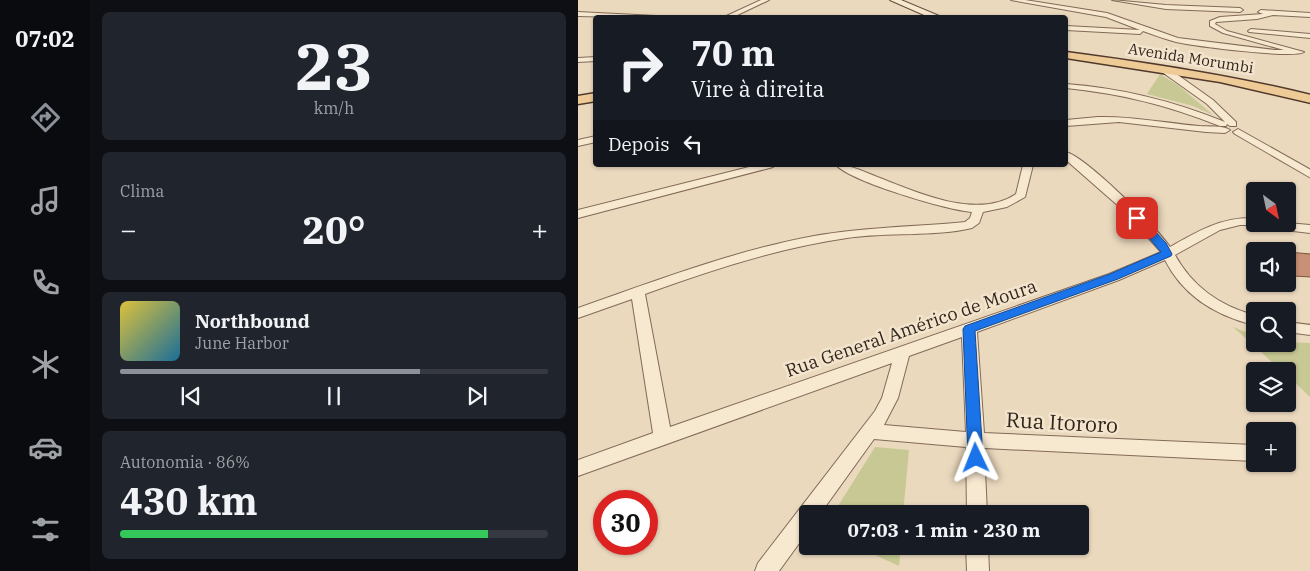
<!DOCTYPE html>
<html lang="pt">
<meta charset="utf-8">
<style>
:root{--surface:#171b24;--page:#20242c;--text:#f1f3f6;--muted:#9ea1a6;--line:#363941;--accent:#8c9099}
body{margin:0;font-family:"IBM Plex Serif",serif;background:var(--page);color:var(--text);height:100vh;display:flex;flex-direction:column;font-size:19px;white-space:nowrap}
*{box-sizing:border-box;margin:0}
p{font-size:16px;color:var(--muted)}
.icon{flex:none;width:28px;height:28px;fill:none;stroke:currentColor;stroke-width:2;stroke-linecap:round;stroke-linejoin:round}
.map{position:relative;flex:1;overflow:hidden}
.side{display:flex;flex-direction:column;gap:12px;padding:12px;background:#0d0f14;width:488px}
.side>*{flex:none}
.guide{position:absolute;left:15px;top:15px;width:475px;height:152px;border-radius:5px;box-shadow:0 1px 4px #0004;background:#171b24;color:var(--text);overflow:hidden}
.needle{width:32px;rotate:147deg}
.tools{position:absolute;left:668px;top:182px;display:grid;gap:10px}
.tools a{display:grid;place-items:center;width:50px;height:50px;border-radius:5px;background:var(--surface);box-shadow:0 1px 4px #0004;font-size:25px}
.speed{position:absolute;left:15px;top:490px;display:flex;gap:10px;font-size:25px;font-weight:700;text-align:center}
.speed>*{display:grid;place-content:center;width:65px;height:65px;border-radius:50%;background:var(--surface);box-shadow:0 1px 4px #0004;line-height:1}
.speed .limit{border:8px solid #d22;background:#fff;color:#111}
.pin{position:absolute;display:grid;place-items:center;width:42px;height:42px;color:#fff;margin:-21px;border-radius:10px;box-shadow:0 2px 8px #0006}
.me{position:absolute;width:55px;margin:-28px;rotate:358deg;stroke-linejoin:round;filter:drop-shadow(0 0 4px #0008)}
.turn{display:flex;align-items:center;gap:18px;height:105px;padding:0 15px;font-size:22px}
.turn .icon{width:65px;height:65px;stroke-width:2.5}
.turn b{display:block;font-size:35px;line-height:42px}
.then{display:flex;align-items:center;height:48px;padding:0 15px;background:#0003;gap:10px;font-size:19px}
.big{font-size:38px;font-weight:700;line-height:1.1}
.side .card{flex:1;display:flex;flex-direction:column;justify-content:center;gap:8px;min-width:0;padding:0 18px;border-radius:8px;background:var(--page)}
.side .dial{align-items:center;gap:0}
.dial b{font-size:65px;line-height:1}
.song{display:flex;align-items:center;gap:15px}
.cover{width:60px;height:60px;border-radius:8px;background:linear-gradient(135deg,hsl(50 70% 55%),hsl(200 70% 35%))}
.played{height:5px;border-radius:2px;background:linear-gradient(90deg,var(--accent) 70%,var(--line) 70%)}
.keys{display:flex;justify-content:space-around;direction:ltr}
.heat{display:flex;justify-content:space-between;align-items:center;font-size:28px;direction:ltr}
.charge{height:8px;border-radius:4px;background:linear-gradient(90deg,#34c759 86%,var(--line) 0)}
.trip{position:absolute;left:221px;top:505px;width:290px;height:50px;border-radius:5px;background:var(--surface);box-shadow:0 1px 4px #0004;font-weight:700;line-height:50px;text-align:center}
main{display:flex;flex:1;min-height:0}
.menu{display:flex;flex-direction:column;width:90px;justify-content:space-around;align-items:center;background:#090b0e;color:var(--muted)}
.menu .icon{width:35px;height:35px}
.menu .on{color:var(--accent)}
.menu b{font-size:22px;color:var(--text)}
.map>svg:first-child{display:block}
</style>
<main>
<nav class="menu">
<b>07:02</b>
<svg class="icon on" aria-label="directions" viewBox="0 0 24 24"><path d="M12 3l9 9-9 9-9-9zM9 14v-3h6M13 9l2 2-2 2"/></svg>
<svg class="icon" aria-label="music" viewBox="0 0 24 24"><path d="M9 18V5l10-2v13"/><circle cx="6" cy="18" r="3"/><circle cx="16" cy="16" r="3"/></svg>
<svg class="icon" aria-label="phone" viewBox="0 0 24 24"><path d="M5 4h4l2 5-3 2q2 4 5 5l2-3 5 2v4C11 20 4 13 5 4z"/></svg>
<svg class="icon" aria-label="climate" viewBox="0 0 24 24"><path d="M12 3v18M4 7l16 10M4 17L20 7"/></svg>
<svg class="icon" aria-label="car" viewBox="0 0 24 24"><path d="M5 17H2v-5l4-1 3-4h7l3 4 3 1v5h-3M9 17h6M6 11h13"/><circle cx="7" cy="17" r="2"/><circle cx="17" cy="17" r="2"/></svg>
<svg class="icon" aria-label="filters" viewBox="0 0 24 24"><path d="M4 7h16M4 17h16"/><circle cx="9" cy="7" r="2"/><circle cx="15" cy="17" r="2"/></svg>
</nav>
<section class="side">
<div class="card dial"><b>23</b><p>km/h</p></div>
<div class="card"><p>Clima</p>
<div class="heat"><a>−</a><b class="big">20°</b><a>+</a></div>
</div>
<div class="card">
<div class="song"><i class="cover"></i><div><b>Northbound</b><p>June Harbor</p></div></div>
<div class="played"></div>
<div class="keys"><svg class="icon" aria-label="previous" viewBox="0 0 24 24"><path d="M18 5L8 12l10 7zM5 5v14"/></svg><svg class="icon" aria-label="pause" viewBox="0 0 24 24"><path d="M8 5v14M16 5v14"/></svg><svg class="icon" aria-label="next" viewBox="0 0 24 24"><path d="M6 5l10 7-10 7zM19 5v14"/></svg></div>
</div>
<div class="card"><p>Autonomia · 86%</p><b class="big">430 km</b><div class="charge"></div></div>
</section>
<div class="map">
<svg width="733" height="571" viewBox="0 0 733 571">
<rect width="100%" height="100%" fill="#ebd9be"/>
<g fill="#c7c893">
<polygon points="582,74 601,86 635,115 615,106 569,94"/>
<polygon points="655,327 676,335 676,344 709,344 709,342 732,343 732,397 709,375 709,371 704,371"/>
<polygon points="297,447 331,450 325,514 255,514"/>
<polygon points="278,546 323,546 321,566 284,549"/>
</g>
<polygon fill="#c89075" stroke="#80533e" points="709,252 733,254 733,277 715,276 709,265"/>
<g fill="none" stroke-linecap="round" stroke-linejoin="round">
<defs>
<g id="street">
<polygon points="183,0 191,0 153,18 144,18"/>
<path d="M 433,0 L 447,0 L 529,13 L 600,38 L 697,50 L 706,50 L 645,33 L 632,26 L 632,21 L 642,17 L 685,14 L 680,12 L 683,10 L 733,13 L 733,17 L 695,15 L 679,19 L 638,22 L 637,24 L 649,31 L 726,52 C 715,59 616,46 598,42 C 587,39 576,35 565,31 L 562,34 L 488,30 L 488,26 L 562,30 L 528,17 Z"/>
<polygon points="534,0 588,5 662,8 665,10 662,12 588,9"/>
<polygon points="0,12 78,16 81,18 0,16"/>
<polygon points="673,29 733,34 733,38 671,32 670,31"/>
<polygon points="18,57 18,61 0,62 0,58"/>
<path d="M 584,68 L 590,68 L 635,100 L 658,122 L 658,126 L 652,126 L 649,124 L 648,126 L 642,126 C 588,105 545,94 488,88 L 488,84 C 544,88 595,101 647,122 L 629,104 L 584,72 Z"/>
<path d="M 520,117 C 554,116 587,123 621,126 C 630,127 645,125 652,130 L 647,133 L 628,132 L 541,122 L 488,126 L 488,120 Z"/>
<polygon points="660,129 733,170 733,178 657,134 655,132"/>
<polygon points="18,136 18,142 0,146 0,140"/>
<path d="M 488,152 C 508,157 579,228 592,247 C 620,231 644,217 676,218 L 676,224 L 680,225 L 662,225 L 642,230 L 597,255 C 614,286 642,306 676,315 L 676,325 C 639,316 605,296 587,260 L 541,280 L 399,332 L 406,433 L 676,445 L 676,461 L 406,448 L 409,514 L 389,514 L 388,447 L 296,439 L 242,514 L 230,514 L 230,531 L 201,571 L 177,571 L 180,563 L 297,411 L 304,398 L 314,363 L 0,476 L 0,460 L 75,433 L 54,299 L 0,318 L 0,308 C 77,281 155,251 236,236 C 286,227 337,227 387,222 L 392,218 L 394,212 C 369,210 274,182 258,165 C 274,165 286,172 302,178 C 340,193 400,220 438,194 L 445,165 L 455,165 L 447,197 L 429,207 L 405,212 L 401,223 L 394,228 C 357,237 309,232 269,238 C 200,248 133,270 67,294 L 92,427 L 531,274 L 583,252 L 545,210 L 488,160 ZM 384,337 L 388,432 L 306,425 L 320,398 L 331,356 Z"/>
<polygon points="179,165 196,165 195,167 0,218 0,210"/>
<polygon points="709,223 733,225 733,233 689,228 683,224"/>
<polygon points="709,322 733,325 733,335 709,332"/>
<polygon points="388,546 410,546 411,571 389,571"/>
</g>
<polygon id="secondary" points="312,0 323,0 366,18 353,18"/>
<g id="primary">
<path d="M 488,52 C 570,63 652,75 733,95 L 733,103 L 642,82 L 488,58 Z"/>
<polygon points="18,93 18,101 0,104 0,96"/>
</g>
</defs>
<use href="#street" stroke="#826a58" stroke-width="2"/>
<use href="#secondary" stroke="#644c3b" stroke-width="2"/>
<use href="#primary" stroke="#50392c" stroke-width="3"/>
<use href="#street" fill="#f7e8d0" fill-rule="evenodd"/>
<use href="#secondary" fill="#f7e8d0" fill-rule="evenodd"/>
<use href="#primary" fill="#eecb96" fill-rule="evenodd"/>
</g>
<polygon fill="#1a73e8" stroke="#114b97" points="559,215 563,216 588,243 594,254 593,256 540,279 397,331 405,458 403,463 398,465 392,463 390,458 385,329 387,326 532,274 583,252 554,218"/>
<g text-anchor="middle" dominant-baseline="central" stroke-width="5" stroke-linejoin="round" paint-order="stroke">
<g font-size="15" fill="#32251c" stroke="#f3e5cd">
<text transform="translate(613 58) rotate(9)">Avenida Morumbi</text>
</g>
<g font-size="18" fill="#32251c" stroke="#f3e5cd">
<text transform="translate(333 328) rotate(-19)">Rua General Américo de Moura</text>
</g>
<g font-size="21" fill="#32251c" stroke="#f3e5cd">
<text transform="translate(484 422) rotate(3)">Rua Itororo</text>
</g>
</g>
</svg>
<div class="tools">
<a><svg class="needle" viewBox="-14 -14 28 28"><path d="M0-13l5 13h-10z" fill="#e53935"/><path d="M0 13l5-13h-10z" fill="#9ea1a6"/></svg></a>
<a><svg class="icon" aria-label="sound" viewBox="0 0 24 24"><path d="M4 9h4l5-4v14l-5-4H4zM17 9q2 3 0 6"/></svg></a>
<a><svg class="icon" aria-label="search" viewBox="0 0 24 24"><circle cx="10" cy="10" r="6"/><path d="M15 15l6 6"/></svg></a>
<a><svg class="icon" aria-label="layers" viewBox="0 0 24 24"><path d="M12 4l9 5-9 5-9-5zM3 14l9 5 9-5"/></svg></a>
<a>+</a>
</div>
<div class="speed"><div class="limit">30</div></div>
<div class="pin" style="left:559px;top:218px;background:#d93025"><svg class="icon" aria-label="arrive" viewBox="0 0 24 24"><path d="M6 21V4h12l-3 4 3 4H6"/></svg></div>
<svg class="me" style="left:398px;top:458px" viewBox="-20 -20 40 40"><path d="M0-17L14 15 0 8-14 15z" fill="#1a73e8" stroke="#fff" stroke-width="4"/></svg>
<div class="trip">07:03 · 1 min · 230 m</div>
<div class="guide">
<div class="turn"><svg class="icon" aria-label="right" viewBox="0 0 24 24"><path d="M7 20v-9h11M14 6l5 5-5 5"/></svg><div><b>70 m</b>Vire à direita</div></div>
<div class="then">Depois<svg class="icon" aria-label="left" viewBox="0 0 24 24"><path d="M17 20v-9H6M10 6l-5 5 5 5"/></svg></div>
</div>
</div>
</main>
